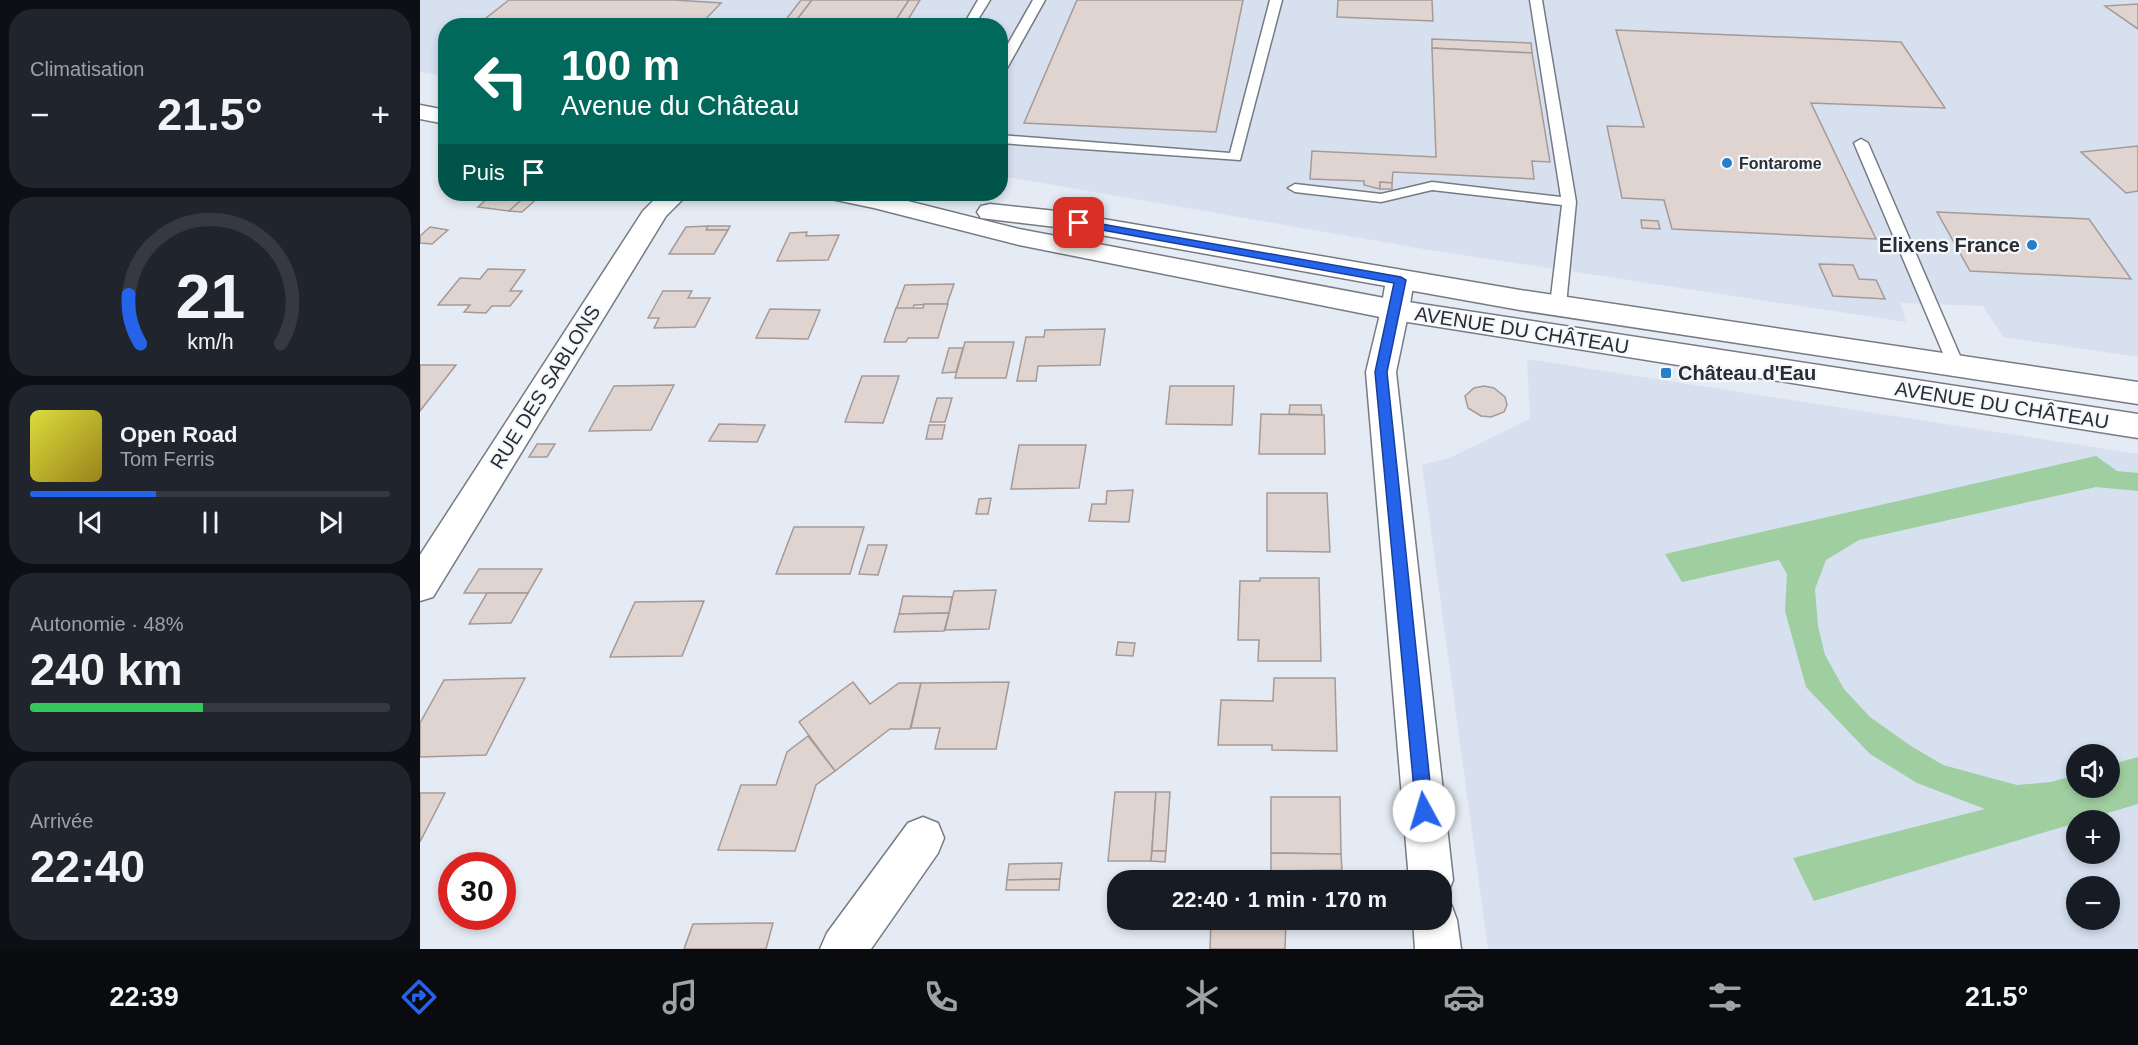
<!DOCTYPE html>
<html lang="fr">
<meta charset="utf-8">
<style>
:root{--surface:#171b24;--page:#20242c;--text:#f1f3f6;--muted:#9ea1a6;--line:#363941;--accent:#2563eb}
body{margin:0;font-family:Helvetica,sans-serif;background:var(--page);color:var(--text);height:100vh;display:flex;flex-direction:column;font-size:22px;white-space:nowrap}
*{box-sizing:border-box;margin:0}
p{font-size:20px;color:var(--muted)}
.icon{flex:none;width:33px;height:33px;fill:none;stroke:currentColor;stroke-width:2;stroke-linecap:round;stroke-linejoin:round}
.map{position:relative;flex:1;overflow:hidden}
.drawer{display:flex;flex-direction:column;gap:9px;padding:9px;background:#0d0f14;width:420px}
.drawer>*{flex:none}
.banner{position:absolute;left:18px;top:18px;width:570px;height:183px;border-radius:24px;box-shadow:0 3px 9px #0003;background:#00695c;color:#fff;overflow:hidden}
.buttons{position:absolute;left:1646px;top:744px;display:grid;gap:12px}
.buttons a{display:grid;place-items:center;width:54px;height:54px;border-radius:50%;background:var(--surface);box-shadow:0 3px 9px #0003;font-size:30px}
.speed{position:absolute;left:18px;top:852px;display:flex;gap:12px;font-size:30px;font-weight:700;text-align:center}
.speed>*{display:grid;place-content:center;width:78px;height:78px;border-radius:50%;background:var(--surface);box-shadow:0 3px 9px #0003;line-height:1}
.speed .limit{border:9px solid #d22;background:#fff;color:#111}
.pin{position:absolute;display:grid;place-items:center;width:51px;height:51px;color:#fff;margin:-26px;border-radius:12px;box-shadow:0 3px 9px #0006}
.me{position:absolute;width:66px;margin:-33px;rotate:354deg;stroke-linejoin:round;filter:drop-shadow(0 0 4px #0008)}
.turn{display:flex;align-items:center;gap:21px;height:126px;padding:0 24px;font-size:27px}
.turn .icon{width:78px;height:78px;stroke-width:2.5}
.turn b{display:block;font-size:42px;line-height:51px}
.then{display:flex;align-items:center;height:57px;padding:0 24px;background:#0003;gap:12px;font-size:22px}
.big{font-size:45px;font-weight:700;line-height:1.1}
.drawer .widget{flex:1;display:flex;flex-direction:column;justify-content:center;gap:9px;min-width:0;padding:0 21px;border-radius:24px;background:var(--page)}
.drawer .dial{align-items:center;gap:0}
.dial svg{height:156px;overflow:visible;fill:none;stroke:var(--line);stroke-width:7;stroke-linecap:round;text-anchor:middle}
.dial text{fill:var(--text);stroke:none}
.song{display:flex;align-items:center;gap:18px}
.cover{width:72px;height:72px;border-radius:9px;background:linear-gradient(135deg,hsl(60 70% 55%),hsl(50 70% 35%))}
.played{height:6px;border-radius:3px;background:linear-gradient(90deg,var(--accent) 35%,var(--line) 35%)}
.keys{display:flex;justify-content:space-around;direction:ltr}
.heat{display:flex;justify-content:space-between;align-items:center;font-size:33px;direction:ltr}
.charge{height:9px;border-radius:4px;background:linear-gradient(90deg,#34c759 48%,var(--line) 0)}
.trip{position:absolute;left:687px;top:870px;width:345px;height:60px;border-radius:24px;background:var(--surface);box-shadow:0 3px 9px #0003;font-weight:700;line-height:60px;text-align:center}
.tab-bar{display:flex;height:96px;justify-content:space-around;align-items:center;background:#090b0e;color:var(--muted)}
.tab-bar .icon{width:42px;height:42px}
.tab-bar .current{color:var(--accent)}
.tab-bar b{font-size:27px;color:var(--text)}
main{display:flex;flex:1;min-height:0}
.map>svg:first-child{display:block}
</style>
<main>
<section class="drawer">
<div class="widget"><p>Climatisation</p>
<div class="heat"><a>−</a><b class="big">21.5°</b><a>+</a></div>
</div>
<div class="widget dial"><svg viewBox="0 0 100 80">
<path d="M14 69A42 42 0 1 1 86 69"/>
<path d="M14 69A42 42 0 0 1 8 44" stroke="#2563eb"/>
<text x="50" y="56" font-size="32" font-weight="700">21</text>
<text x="50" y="72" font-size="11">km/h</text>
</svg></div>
<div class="widget">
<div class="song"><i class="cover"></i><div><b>Open Road</b><p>Tom Ferris</p></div></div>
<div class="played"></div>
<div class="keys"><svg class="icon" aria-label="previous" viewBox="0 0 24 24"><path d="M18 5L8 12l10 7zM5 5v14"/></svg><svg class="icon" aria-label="pause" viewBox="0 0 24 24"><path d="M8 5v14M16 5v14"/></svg><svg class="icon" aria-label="next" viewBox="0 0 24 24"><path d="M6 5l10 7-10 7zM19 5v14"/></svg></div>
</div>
<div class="widget"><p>Autonomie · 48%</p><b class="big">240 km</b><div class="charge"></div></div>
<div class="widget"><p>Arrivée</p><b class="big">22:40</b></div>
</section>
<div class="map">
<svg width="1718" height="949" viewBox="0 0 1718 949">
<rect width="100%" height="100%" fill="#e5ebf4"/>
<g fill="#d6e0ef" fill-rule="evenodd">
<polygon points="0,0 1718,0 1718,357 1583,337 1563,306 1480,303 1486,322 1009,250 581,176 580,26 26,26 25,76 0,72"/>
<path d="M 1107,359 L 1718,454 L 1718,949 L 1068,949 L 1002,465 L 1029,458 L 1110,419 ZM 1656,754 L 1689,754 L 1689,788 L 1656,788 ZM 1656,820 L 1689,820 L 1689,854 L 1656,854 ZM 1656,886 L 1689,886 L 1689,920 L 1656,920 Z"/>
</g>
<polygon fill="#9fcfa0" points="1676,456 1697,471 1718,473 1718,491 1676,487 1439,540 1406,560 1395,589 1398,626 1405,655 1424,689 1450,717 1491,746 1523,765 1597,785 1631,782 1656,775 1656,788 1689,788 1689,765 1718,757 1718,804 1664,820 1656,820 1656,823 1394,901 1373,858 1565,809 1497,783 1450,754 1386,687 1365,611 1367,574 1359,560 1262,582 1245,554"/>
<g fill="#dfd4d0" stroke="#a59a97" stroke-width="1.5">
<polygon points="89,0 254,0 301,3 279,26 56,26"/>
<polygon points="381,0 392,0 372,26 361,26"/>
<polygon points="392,0 489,0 472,26 372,26"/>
<polygon points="489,0 500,0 484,26 472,26"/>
<polygon points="657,0 823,0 796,132 604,123"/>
<polygon points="918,0 1012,0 1013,21 917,17"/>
<polygon points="1718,4 1718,29 1685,6"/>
<polygon points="1196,30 1481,42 1525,108 1391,103 1456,239 1252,229 1244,200 1202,198 1187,126 1224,127"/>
<polygon points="1012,39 1111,43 1112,53 1012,48"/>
<polygon points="1012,48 1112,53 1130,162 1112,161 1114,179 973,172 972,183 960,182 960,189 944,185 944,181 890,179 892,151 1016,157"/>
<polygon points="1718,146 1718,191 1706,193 1661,152"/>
<polygon points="960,182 972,183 972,189 960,189"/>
<polygon points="72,194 108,194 89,211 58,207"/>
<polygon points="108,194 122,194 102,212 89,211"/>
<polygon points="1517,212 1669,219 1711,279 1550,271"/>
<polygon points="1221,220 1238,221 1240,229 1222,228"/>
<polygon points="288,226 310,226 308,230 286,230"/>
<polygon points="288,226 286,230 308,230 294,254 249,254 266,227"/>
<polygon points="10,227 28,230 12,244 0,243 0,236"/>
<polygon points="387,232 386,236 419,235 408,260 357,261 370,233"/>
<polygon points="1399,264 1433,265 1439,279 1456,280 1465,299 1413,296"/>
<polygon points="68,269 105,270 90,291 102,291 90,306 72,306 66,313 44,312 50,305 18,305 40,278 60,279"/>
<polygon points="534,284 527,304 494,305 493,309 476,309 485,285"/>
<polygon points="243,291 272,291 268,298 290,298 275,327 234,328 239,318 228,318"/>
<polygon points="504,304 528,304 518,338 488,338 486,342 464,342 476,308 503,308"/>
<polygon points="350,309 400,310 388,339 336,338"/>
<polygon points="685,329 680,365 618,366 616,381 597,381 606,337 624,337 625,330"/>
<polygon points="545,342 594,342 586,378 535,378"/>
<polygon points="529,348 543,348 536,372 522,373"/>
<polygon points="0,365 36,365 0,411"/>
<polygon points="442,376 479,376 463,423 425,422"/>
<polygon points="254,385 231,430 169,431 194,386"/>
<polygon points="750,386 814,386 812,425 746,424"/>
<polygon points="1064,386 1074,388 1085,397 1087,405 1084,412 1071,417 1061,416 1048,408 1045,396 1054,388"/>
<polygon points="517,398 532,398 525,422 510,422"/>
<polygon points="870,405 901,405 902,415 869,414"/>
<polygon points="841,414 904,415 905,454 839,454"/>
<polygon points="299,424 345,425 337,442 289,441"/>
<polygon points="509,425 525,425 522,439 506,439"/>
<polygon points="117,444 135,444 127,457 109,457"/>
<polygon points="599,445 666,445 659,488 591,489"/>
<polygon points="713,490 709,522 669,521 672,504 686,504 687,491"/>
<polygon points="847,493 907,493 910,552 847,551"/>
<polygon points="571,498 568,514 556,514 559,499"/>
<polygon points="374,527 444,527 430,574 356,574"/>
<polygon points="448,545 467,545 458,575 439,574"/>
<polygon points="59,569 122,569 108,593 44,593"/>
<polygon points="840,578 899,578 901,661 838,661 839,640 818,640 820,581 840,581"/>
<polygon points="576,590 569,629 525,630 534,591"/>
<polygon points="67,593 108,593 91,623 49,624"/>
<polygon points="483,596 532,597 529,613 479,614"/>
<polygon points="284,601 262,656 190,657 215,602"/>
<polygon points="529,613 524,631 474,632 479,614"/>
<polygon points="698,642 715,643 713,656 696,655"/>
<polygon points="105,678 66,755 0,757 0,723 24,680"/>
<polygon points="854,678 915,678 917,751 852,750 852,745 798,745 801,700 853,701"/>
<polygon points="433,682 450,704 479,683 501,683 490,729 470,729 415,771 379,722"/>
<polygon points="589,682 576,749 515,749 520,728 491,728 501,683"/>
<polygon points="388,736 415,771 396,785 375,851 298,850 321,785 356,785 367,752"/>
<polygon points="695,792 736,792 731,861 688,861"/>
<polygon points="736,792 750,792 746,851 732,851"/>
<polygon points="0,793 25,793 0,842"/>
<polygon points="851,797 920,797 921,854 851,853"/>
<polygon points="732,851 746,851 745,862 731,861"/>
<polygon points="851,853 921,854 922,870 851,871"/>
<polygon points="642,863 640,879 587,880 589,864"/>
<rect x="811" y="876" width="25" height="4"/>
<polygon points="640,879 639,890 586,890 587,880"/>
<polygon points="791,920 866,920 865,949 790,949"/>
<polygon points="353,923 346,949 264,949 273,924"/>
</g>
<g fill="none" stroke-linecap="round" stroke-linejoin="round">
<defs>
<g id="service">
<polygon points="558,0 570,0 554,26 543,26"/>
<polygon points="613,0 625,0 586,70 580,73 580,58"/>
<polygon points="850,0 862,0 820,160 580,143 580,135 810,153"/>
<polygon points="1110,0 1122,0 1156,202 1146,305 1143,309 1133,309 1130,305 1142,205 1012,190 961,202 875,192 868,188 875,184 961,194 1012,182 1141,197"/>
<polygon points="1441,139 1448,143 1544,365 1542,369 1530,369 1528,365 1434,143"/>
</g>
<g id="minor">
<polygon points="240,194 268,194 246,216 13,597 0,601 0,555 223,211"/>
<polygon points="975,300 985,303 989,310 976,372 1033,880 1027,896 1022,898 1022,880 989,880 946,372 961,310 965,303"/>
<polygon points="503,817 518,823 524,838 518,853 451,949 400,949 407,933 488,823"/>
<polygon points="1022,900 1031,904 1037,920 1041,949 995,949 993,920 1022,920"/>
</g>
<polygon id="tertiary" points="980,271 990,273 994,280 989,310 985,317 975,320 965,317 961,310 966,280 970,273"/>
<g id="primary">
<polygon points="0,105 26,110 26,124 0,119"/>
<polygon points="407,194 460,194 599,229 975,300 1718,414 1718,438 975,320 599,245 454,208 411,199"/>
<polygon points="570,204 636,211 1100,290 1718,382 1718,404 1100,310 636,227 561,218 557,212 561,206"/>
</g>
</defs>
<use href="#service" stroke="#767b83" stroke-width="3"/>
<use href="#minor" stroke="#767b83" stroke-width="3"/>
<use href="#tertiary" stroke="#767b83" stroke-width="3"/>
<use href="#primary" stroke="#767b83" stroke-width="3"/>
<use href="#service" fill="#fff" fill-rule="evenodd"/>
<use href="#minor" fill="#fff" fill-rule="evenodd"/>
<use href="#tertiary" fill="#fff" fill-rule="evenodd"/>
<use href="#primary" fill="#fff" fill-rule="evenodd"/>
</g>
<polygon fill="#2563eb" stroke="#184099" stroke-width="1.5" points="659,220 981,277 986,280 967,372 1013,811 1010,817 1004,820 998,817 996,811 955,372 974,283 655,225 655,221"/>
<g fill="#257fcc" stroke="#f4f8fd" stroke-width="2">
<circle cx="1307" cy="163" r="6"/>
<circle cx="1612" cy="245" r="6"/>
<rect x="1240" y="367" width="12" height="12" rx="3"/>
</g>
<g text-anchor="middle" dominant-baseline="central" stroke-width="4.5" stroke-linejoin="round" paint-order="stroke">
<g font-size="16" font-weight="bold" fill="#2a2c30" stroke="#f4f8fd" text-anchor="start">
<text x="1319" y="163">Fontarome</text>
</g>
<g font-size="20" font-weight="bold" fill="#2a2c30" stroke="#f4f8fd" text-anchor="end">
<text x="1600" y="245">Elixens France</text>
<text x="1258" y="373" text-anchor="start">Château d'Eau</text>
</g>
<g font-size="20" fill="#2a2c30" stroke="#f4f8fd">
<text transform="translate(1102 330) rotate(9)">AVENUE DU CHÂTEAU</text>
<text transform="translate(125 387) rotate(-58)">RUE DES SABLONS</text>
<text transform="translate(1582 405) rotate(9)">AVENUE DU CHÂTEAU</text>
</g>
</g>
</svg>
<div class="buttons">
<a><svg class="icon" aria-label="sound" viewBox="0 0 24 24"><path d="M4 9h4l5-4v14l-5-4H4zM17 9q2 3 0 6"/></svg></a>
<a>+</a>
<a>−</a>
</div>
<div class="speed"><div class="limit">30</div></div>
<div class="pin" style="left:659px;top:223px;background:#d93025"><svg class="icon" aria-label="arrive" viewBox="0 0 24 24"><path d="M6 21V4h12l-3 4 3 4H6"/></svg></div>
<svg class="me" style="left:1004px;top:811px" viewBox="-20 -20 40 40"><circle r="19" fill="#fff"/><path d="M0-13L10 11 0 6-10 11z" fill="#2563eb"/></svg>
<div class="trip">22:40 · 1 min · 170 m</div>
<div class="banner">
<div class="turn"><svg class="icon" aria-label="left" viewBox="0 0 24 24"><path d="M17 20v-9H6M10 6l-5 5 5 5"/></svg><div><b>100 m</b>Avenue du Château</div></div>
<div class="then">Puis<svg class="icon" aria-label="arrive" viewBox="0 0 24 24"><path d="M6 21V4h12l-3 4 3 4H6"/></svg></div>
</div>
</div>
</main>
<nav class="tab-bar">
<b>22:39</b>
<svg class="icon current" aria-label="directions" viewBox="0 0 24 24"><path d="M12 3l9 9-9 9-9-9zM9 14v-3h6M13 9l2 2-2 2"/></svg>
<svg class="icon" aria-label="music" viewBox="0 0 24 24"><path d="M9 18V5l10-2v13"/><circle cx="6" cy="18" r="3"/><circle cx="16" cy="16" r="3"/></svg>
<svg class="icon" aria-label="phone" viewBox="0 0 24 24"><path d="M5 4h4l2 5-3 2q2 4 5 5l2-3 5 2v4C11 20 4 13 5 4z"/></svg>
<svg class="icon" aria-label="climate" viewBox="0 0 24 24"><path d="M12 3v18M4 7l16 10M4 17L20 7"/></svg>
<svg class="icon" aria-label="car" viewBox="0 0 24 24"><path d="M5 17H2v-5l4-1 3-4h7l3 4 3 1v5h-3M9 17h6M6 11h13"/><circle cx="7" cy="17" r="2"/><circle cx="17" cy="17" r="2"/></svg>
<svg class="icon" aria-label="filters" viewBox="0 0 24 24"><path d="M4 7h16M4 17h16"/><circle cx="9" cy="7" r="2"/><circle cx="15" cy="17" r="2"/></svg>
<b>21.5°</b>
</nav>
